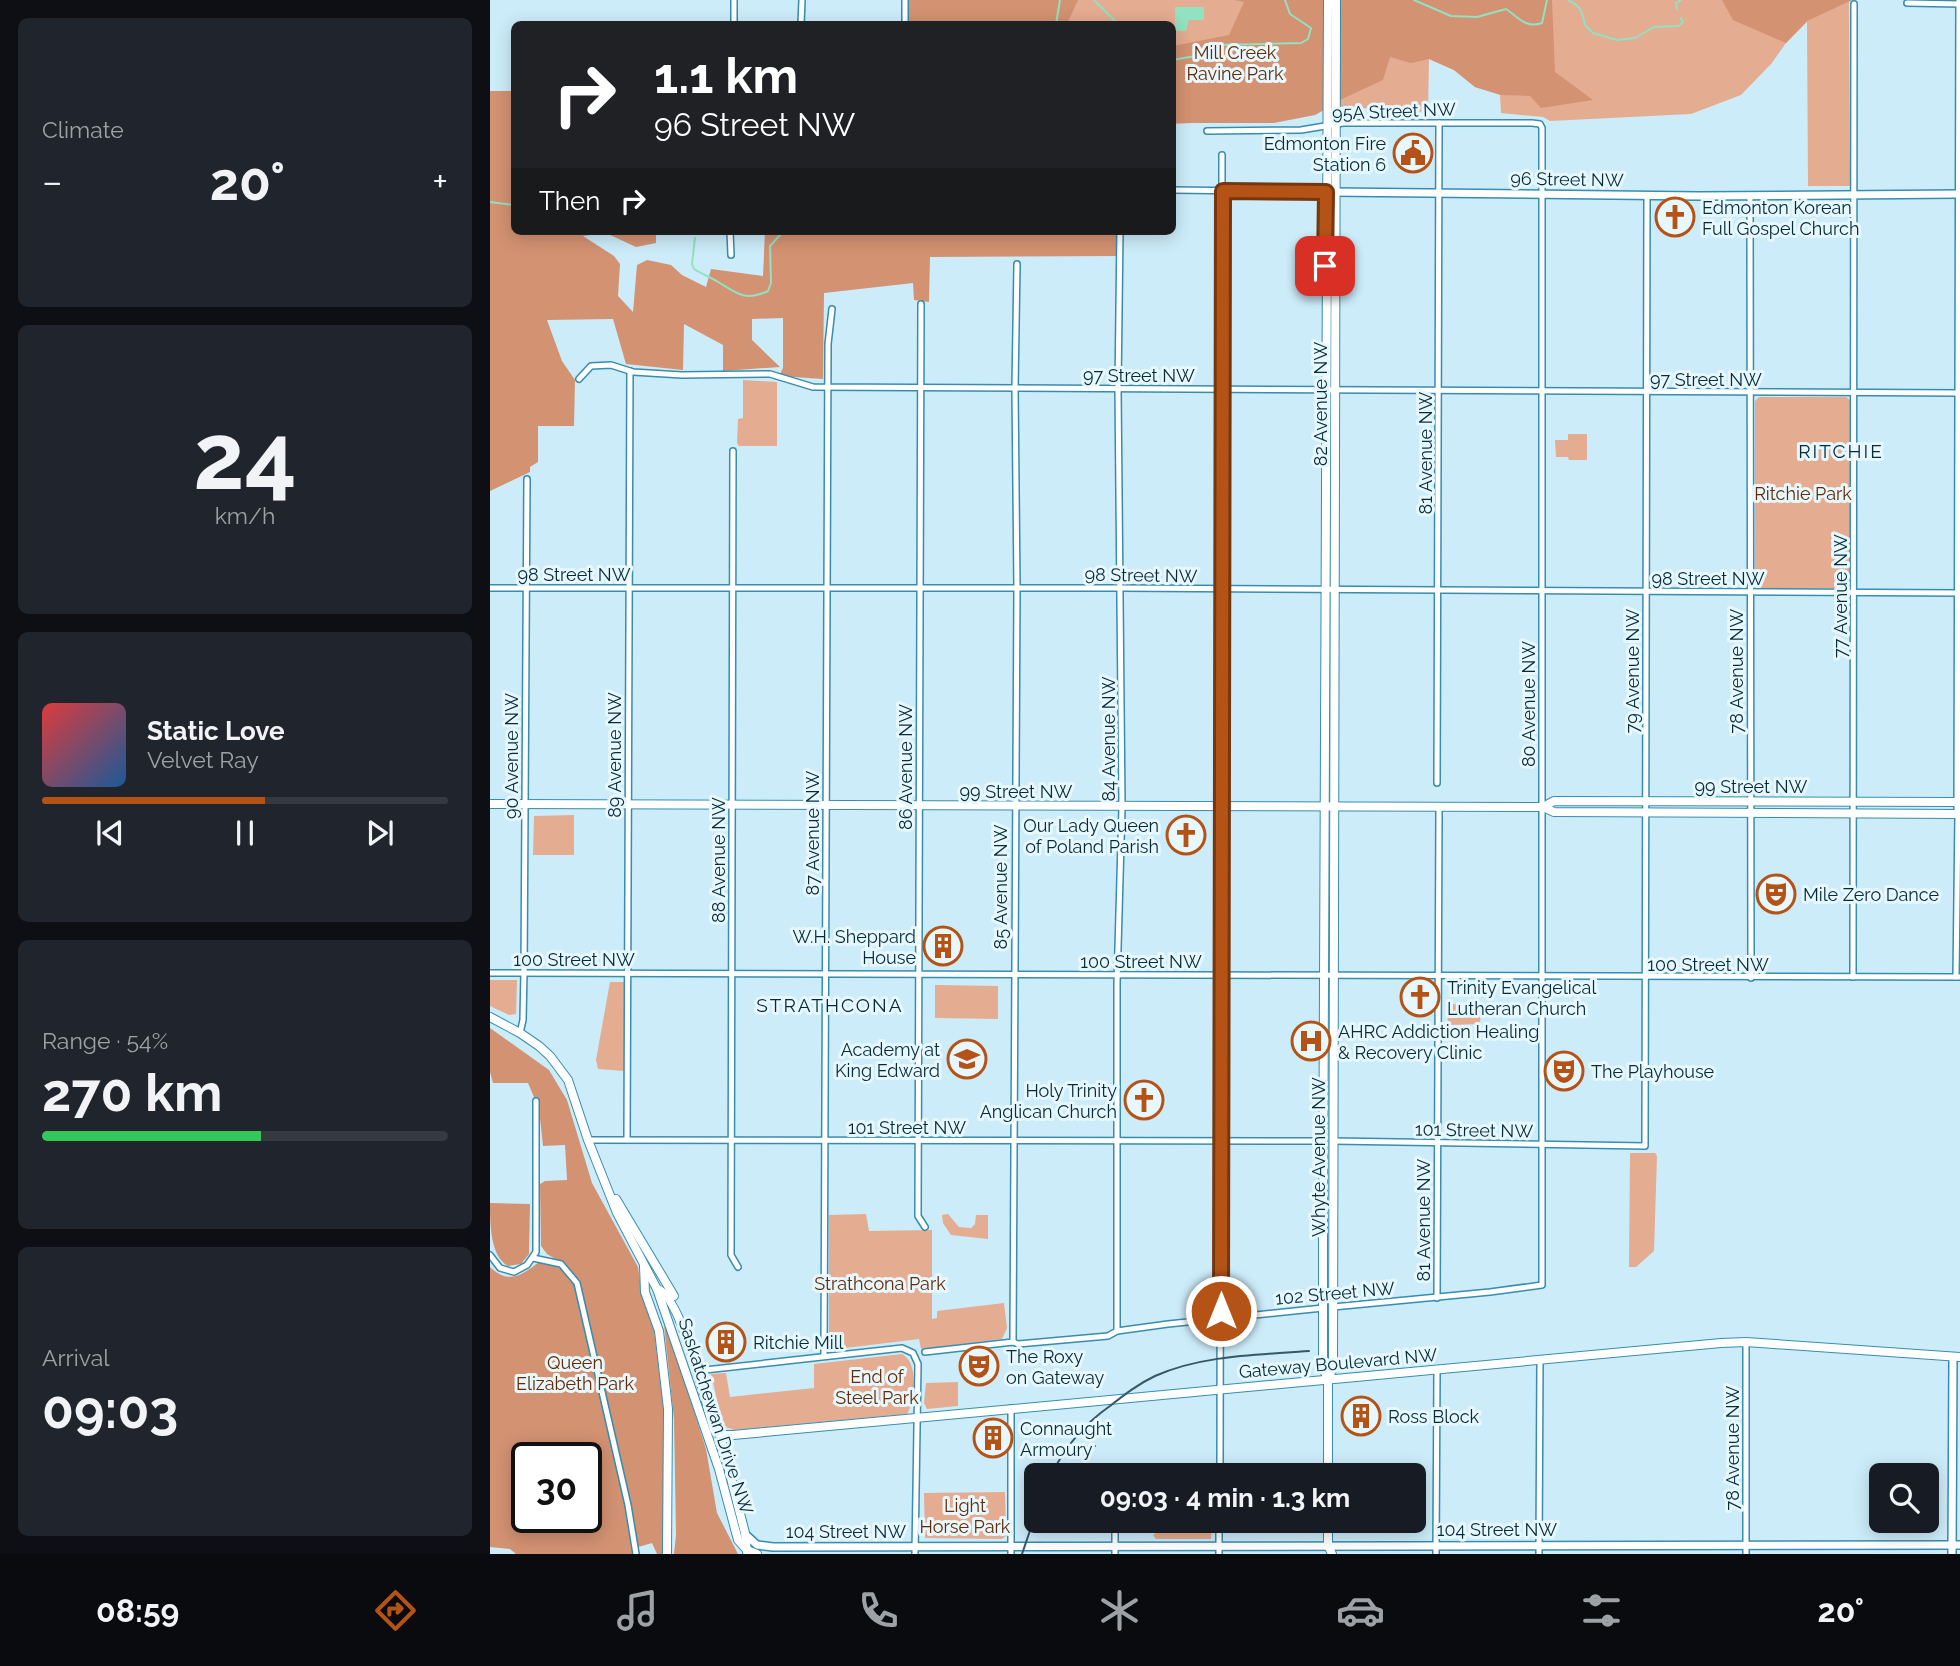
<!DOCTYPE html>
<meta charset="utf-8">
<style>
:root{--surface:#171b24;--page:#20242c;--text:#f1f3f6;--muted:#9ea1a6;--line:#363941;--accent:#b55316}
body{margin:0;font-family:Raleway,sans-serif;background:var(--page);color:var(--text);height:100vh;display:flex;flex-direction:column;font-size:26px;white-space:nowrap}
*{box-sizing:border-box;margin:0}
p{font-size:23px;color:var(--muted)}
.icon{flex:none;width:38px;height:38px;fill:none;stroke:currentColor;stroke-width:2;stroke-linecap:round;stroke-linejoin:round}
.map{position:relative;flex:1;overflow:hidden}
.panel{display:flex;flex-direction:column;gap:18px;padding:18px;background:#0d0f14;width:490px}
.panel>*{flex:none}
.hud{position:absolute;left:21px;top:21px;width:665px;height:214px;border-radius:10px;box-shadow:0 4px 18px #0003;background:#202124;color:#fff;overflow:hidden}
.controls{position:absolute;left:1379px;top:1463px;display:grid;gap:14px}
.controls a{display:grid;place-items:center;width:70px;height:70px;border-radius:10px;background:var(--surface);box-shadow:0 4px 18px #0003;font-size:35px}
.speed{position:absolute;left:21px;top:1442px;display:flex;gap:14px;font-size:35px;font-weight:700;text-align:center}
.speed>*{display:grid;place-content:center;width:91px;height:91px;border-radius:50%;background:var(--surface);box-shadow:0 4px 18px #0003;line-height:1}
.speed .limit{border:4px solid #111;border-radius:10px;background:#fff;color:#111}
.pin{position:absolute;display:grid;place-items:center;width:60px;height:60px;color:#fff;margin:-30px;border-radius:14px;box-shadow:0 4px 10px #0006}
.me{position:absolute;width:77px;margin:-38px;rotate:0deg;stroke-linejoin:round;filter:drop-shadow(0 0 5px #0008)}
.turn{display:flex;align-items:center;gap:24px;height:147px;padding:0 28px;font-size:32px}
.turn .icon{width:91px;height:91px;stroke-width:2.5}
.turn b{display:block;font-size:49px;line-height:60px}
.then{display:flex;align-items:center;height:66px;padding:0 28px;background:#0003;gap:14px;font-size:26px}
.big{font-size:52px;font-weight:700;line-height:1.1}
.panel .card{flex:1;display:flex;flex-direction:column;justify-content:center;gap:10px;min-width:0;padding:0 24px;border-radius:10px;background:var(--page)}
.panel .dial{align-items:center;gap:0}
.dial b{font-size:91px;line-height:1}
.song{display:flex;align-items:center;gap:21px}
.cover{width:84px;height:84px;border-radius:10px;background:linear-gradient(135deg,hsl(0 70% 55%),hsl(210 70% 35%))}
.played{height:7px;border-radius:4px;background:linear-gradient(90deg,var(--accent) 55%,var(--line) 55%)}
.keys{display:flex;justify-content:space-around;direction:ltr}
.heat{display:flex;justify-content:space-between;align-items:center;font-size:38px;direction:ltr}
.charge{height:10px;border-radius:5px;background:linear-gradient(90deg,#34c759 54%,var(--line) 0)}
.trip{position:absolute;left:534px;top:1463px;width:402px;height:70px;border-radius:10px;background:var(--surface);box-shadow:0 4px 18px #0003;font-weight:700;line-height:70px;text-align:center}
.dock{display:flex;height:112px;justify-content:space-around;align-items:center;background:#090b0e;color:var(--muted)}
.dock .icon{width:49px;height:49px}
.dock .current{color:var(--accent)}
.dock b{font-size:32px;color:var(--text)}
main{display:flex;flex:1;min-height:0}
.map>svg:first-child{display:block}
</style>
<main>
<section class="panel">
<div class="card"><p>Climate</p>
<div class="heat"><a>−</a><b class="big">20°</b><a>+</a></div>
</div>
<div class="card dial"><b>24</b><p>km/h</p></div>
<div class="card">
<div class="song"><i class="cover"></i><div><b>Static Love</b><p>Velvet Ray</p></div></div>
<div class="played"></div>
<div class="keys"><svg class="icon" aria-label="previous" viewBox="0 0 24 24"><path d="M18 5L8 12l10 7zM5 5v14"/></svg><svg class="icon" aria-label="pause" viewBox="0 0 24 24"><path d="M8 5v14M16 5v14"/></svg><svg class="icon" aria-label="next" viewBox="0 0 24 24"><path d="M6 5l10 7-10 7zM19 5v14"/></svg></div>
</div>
<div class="card"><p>Range · 54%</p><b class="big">270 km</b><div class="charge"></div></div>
<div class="card"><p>Arrival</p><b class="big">09:03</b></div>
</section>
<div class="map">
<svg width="1470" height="1554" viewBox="0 0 1470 1554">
<rect width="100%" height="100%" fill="#cdecfa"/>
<g fill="#e4ac91">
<polygon points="419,0 1362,0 1359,2 1360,186 1318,186 1317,22 1296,43 1281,64 1251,95 1201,114 1060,121 1053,117 1011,113 1010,95 985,87 964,70 939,59 938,112 841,106 825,115 686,124 682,123 682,24 423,24 419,22"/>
<polygon points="253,380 287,382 287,446 249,446 247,443 248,419 253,418"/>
<polygon points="1269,397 1356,397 1360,400 1360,585 1358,588 1269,589 1265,585 1265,401"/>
<polygon points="1078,434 1097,434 1097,460 1079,460 1078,457 1066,457 1065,440 1078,440"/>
<polygon points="84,815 84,855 43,855 44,816"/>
<polygon points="0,980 27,980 26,1014 19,1015 0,1006"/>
<polygon points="120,982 134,982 134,1071 108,1069 106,1060"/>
<polygon points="445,985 508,986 508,1019 445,1018"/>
<polygon points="957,1004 997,1005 997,1009 991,1009 990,1024 958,1025"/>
<polygon points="1140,1153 1165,1153 1167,1156 1164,1251 1146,1267 1139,1267"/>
<polygon points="376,1214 379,1231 442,1230 442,1319 447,1318 447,1311 514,1303 517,1328 512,1339 431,1349 429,1339 339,1350 339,1215"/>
<polygon points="458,1214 469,1227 481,1228 485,1224 486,1215 498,1215 498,1239 461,1235 453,1223 452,1215"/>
<path d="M 412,1354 C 429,1362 425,1400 417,1414 L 244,1430 L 233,1426 L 221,1374 L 236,1373 L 240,1397 L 324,1388 L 324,1364 Z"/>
<polygon points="468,1382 468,1406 437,1409 434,1403 436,1383"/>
<polygon points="515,1492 516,1536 512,1539 435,1538 434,1493"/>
<polygon points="673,1521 722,1521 721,1539 666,1539 663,1535 671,1528"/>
</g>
<g fill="#d39272" fill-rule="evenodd">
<polygon points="419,0 588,0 577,24 423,24 419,22"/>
<polygon points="744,0 1062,0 1065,72 1103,100 1051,108 1040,96 1011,95 985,87 964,70 939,59 921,63 900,57 893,80 854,98 825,115 784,123 683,123 683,46 739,35 754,2"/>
<polygon points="1232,0 1362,0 1317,21 1296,43 1243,20"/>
<polygon points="0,91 24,91 24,231 166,231 166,243 146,247 116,233 93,236 124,256 130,264 128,296 143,312 147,265 157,260 181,265 192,275 216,287 221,269 273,276 275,231 630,231 631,256 440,257 439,302 424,300 423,283 334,293 333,379 289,376 293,368 293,318 262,319 262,340 290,367 233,371 233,345 194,324 193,370 136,364 123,319 57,320 72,361 85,380 84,426 48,426 48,462 40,467 40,472 0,491"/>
<path d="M 0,1028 L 59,1070 L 77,1100 L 102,1183 L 148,1267 L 152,1296 L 164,1329 L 177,1438 L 173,1554 L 167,1554 L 162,1543 L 145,1548 L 146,1554 L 26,1554 L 20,1549 L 0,1547 L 0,1267 C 19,1285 32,1275 49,1262 L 71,1268 L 75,1265 L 57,1254 L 51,1246 L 50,1184 L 55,1181 L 77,1180 L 75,1145 L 53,1146 L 49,1109 L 38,1083 L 3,1083 L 0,1072 ZM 37,1458 L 96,1458 L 96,1517 L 37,1517 Z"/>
<path d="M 0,1203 L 40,1204 L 39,1254 L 31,1264 L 18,1266 C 0,1256 0,1224 0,1203 Z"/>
<polygon points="174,1325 182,1341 216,1449 227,1513 248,1554 184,1554 186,1535 184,1419"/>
</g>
<polygon fill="#92e1c1" points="685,7 714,7 714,20 699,20 696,31 685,31"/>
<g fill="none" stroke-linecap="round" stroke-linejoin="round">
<g stroke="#92e1c1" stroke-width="2">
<polyline points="604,0 628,24"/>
<path d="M 924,0 L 961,16 L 987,17 L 1016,9 C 1027,16 1035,29 1052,23 L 1057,0"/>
<path d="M 1078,0 C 1092,7 1092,12 1095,25 L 1103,33 L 1127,40 L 1145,38 L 1164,27 L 1189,26 L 1193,22 L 1191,18"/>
<polyline points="1187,9 1186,3 1191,0"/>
<polyline points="566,24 570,0"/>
<polyline points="682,60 706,56 727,45 811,43 818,39 821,28 800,14 795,0"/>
<polyline points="0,202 24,205"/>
<path d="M 205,238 L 202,264 L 204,269 C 212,274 222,278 230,283 C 249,295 256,301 278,291 L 281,283 L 280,246 L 290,235 L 297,231"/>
</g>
<defs>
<g id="minor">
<polyline points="244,0 244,24"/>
<polyline points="415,0 415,24"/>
<polyline points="1417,3 1470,4"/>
<polyline points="311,24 312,0"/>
<polyline points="717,131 811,130 853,123 1042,123 1050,124 1052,128 1052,1285 1000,1292 843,1307"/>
<polyline points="682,190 836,192"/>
<polyline points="1260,196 1261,978"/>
<polyline points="240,231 241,255"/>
<polyline points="431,304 428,1216 435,1227"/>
<polyline points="89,379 101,366 121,365 143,372 192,375 280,374 323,387 1470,393"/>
<polyline points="243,451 241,1255 248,1267"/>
<polyline points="0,588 631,588 1470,593"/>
<polyline points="947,783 949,123"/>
<polyline points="0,973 1470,977"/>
<polyline points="1363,977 1364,4"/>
<polyline points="1466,977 1468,814"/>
<polyline points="30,1033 33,1020 34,972 37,479"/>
<polyline points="98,1140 833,1141"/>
<polyline points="137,1140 140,371"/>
<polyline points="843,1141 1155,1146 1157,196"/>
<polyline points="0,1255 10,1268 24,1272 37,1265 46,1252 46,1101"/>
<polyline points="43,1258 71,1264 87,1283 138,1505 146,1554"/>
<polyline points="947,1298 949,807"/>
<polyline points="627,1331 627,983 632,807 628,389 630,231"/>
<polyline points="523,1342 527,588 525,388 527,264"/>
<polyline points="435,1352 523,1342 528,1344 618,1336 627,1331 678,1324 833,1308"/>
<polyline points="334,1356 338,344 342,309"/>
<polyline points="206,1371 412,1348 423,1353 428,1364 425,1554"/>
<polyline points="521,1408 521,1554"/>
<polyline points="730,1475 732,155"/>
<polyline points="625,1554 625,1521"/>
<polyline points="729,1554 729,1521"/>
<polyline points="946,1554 947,1370"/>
<polyline points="1049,1554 1050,1361"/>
<polyline points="1256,1554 1256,1342"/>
</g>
<g id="tertiary">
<polyline points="841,192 1209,196 1470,194"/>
<polyline points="1468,814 1470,0"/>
<polyline points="255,1534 267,1545 283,1547 1470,1545"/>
<polyline points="1462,1554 1463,1357"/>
</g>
<g id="secondary">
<polyline points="0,804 1053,807 1064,812 1470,814"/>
<polyline points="1053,807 1064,801 1470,802"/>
<polyline points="0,1017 30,1033 49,1046 60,1056 78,1080 98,1140 127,1213 167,1289 229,1469 248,1540 257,1550"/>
<polyline points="126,1199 184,1296"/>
<polyline points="154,1266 155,1292 169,1331 178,1409 177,1554"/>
<path d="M 167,1289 C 191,1295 216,1404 224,1430 L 230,1435 L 255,1533 L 257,1552"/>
<polyline points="838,1379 843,1368 846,0"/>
<polyline points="230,1435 243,1435 1231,1343 1256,1342 1470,1357"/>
<polyline points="838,1475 838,1379 833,1368 833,1228 838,0"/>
<polyline points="838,1521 838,1545 842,1554"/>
<polyline points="257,1550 267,1554"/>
</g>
</defs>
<use href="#minor" stroke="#368dae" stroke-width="8"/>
<use href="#tertiary" stroke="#368dae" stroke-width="10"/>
<use href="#secondary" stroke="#368dae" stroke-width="10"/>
<use href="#minor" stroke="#fff" stroke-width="5"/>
<use href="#tertiary" stroke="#fff" stroke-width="7"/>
<use href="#secondary" stroke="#fff" stroke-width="8"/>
<g stroke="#345866" stroke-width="2">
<polyline points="576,1455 586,1448 605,1446"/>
<path d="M 561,1475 C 575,1447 594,1424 620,1406 C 634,1395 648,1384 665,1376 C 712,1355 768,1355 819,1351"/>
<polyline points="532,1554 546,1513"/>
</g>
</g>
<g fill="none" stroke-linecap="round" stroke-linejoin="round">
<defs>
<polyline id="route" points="731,1311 733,191 836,192 835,266"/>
</defs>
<use href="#route" stroke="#76360e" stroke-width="18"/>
<use href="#route" stroke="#b55316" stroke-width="12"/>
</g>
<defs>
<symbol id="civic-ring" viewBox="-11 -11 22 22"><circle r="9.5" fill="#e7f7fe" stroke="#b55316" stroke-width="1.5"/><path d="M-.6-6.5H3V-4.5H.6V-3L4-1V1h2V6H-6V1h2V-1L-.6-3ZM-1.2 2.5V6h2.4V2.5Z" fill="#b55316"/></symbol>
<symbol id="church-ring" viewBox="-11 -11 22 22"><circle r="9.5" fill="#e7f7fe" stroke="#b55316" stroke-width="1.5"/><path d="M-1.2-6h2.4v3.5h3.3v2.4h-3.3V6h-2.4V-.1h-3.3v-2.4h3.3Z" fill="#b55316"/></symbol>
<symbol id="theatre-ring" viewBox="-11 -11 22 22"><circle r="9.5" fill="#e7f7fe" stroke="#b55316" stroke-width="1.5"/><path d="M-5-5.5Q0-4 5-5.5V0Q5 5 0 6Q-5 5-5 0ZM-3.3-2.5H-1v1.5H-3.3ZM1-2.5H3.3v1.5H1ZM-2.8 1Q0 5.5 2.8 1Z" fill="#b55316"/></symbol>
<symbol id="building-ring" viewBox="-11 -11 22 22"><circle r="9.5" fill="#e7f7fe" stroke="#b55316" stroke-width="1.5"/><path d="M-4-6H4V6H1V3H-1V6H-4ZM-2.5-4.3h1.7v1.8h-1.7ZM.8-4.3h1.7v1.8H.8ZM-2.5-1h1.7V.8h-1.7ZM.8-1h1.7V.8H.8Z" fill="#b55316"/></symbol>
<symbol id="hospital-ring" viewBox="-11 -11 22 22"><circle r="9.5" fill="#e7f7fe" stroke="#b55316" stroke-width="1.5"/><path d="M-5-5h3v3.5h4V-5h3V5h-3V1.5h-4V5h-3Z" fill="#b55316"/></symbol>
<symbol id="school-ring" viewBox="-11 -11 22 22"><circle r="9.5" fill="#e7f7fe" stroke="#b55316" stroke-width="1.5"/><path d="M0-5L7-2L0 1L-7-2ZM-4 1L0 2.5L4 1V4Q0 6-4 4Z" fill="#b55316"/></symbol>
</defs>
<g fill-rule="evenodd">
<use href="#civic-ring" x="901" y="131" width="44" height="44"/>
<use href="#church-ring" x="1163" y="195" width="44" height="44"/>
<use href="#church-ring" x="674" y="813" width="44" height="44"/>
<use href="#theatre-ring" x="1264" y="872" width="44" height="44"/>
<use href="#building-ring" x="431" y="924" width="44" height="44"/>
<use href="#church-ring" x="908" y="975" width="44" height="44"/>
<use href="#hospital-ring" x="799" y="1019" width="44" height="44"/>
<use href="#school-ring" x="455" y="1037" width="44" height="44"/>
<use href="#theatre-ring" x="1052" y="1049" width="44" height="44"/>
<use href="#church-ring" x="632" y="1078" width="44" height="44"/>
<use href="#building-ring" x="214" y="1320" width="44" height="44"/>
<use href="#theatre-ring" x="467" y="1344" width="44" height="44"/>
<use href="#building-ring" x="849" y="1394" width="44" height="44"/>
<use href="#building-ring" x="481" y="1416" width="44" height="44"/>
</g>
<g text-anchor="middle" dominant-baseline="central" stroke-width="6" stroke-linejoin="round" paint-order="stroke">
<g font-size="18" fill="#652a05" stroke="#e7f7fe">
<text x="745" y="52">Mill Creek<tspan x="745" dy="21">Ravine Park</tspan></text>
<text x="1313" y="493">Ritchie Park</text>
<text x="390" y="1283">Strathcona Park</text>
<text x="85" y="1362">Queen<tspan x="85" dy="21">Elizabeth Park</tspan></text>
<text x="387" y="1376">End of<tspan x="387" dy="21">Steel Park</tspan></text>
<text x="475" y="1505">Light<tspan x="475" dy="21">Horse Park</tspan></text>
</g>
<g font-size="18" fill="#052b39" stroke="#e7f7fe">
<text transform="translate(904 111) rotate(-2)">95A Street NW</text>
<text transform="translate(1077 179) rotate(1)">96 Street NW</text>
<text x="649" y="375">97 Street NW</text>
<text x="1216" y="379">97 Street NW</text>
<text transform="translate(830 404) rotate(-90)">82 Avenue NW</text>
<text transform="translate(935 453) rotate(-90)">81 Avenue NW</text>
<text x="84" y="574">98 Street NW</text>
<text transform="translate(651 575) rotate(1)">98 Street NW</text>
<text x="1218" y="578">98 Street NW</text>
<text transform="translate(1350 596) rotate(-90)">77 Avenue NW</text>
<text transform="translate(1142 671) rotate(-90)">79 Avenue NW</text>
<text transform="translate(1246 671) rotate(-90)">78 Avenue NW</text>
<text transform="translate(1038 704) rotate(-90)">80 Avenue NW</text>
<text transform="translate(618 739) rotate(-90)">84 Avenue NW</text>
<text transform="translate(124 755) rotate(-90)">89 Avenue NW</text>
<text transform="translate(21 756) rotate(-90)">90 Avenue NW</text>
<text transform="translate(415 767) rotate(-90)">86 Avenue NW</text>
<text x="1261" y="786">99 Street NW</text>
<text x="526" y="791">99 Street NW</text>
<text transform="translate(322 833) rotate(-90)">87 Avenue NW</text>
<text transform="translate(228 860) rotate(-90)">88 Avenue NW</text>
<text transform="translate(510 887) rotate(-90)">85 Avenue NW</text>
<text x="84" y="959">100 Street NW</text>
<text x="651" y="961">100 Street NW</text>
<text x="1218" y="964">100 Street NW</text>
<text x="417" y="1127">101 Street NW</text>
<text transform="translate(984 1130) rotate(1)">101 Street NW</text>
<text transform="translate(828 1157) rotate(-90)">Whyte Avenue NW</text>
<text transform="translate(933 1220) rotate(-90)">81 Avenue NW</text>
<text transform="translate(845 1293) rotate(-5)">102 Street NW</text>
<text transform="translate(848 1363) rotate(-5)">Gateway Boulevard NW</text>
<text transform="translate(226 1416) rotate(72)">Saskatchewan Drive NW</text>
<text transform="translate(1242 1448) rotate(-90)">78 Avenue NW</text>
<text x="1007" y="1529">104 Street NW</text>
<text x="356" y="1531">104 Street NW</text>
</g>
<g font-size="18" fill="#052b39" stroke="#e7f7fe" text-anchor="start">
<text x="896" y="143" text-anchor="end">Edmonton Fire<tspan x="896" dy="21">Station 6</tspan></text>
<text x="1212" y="207">Edmonton Korean<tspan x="1212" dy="21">Full Gospel Church</tspan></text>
<text x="669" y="825" text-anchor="end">Our Lady Queen<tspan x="669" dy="21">of Poland Parish</tspan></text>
<text x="1313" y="894">Mile Zero Dance</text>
<text x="426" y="936" text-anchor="end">W.H. Sheppard<tspan x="426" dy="21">House</tspan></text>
<text x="957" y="987">Trinity Evangelical<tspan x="957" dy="21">Lutheran Church</tspan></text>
<text x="848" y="1031">AHRC Addiction Healing<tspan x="848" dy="21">&amp; Recovery Clinic</tspan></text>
<text x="450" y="1049" text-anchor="end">Academy at<tspan x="450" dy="21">King Edward</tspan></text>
<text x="1101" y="1071">The Playhouse</text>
<text x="627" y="1090" text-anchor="end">Holy Trinity<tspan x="627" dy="21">Anglican Church</tspan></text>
<text x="263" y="1342">Ritchie Mill</text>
<text x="516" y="1356">The Roxy<tspan x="516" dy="21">on Gateway</tspan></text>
<text x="898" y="1416">Ross Block</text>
<text x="530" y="1428">Connaught<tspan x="530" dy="21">Armoury</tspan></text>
</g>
<g font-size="19" letter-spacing="2" fill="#052b39" stroke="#e7f7fe">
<text x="1351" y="451">RITCHIE</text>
<text x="340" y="1005">STRATHCONA</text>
</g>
</g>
</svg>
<div class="controls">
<a><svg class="icon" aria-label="search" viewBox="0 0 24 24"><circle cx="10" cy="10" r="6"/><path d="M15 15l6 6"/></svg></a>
</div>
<div class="speed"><div class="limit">30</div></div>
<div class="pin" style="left:835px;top:266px;background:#d93025"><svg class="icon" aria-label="arrive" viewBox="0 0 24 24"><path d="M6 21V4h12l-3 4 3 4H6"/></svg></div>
<svg class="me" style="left:731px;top:1311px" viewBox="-20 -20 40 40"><circle r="17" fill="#b55316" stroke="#fff" stroke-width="3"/><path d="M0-11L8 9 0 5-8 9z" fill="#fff"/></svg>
<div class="trip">09:03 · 4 min · 1.3 km</div>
<div class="hud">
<div class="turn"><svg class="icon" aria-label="right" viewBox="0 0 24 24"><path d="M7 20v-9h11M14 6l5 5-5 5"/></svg><div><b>1.1 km</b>96 Street NW</div></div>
<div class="then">Then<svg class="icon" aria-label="right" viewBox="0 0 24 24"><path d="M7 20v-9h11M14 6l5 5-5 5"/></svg></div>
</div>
</div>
</main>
<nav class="dock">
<b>08:59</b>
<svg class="icon current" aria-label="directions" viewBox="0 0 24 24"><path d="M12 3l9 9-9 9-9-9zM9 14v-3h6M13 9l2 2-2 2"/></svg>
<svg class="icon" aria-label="music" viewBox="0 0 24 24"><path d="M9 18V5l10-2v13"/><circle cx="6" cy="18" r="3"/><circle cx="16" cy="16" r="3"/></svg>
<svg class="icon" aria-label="phone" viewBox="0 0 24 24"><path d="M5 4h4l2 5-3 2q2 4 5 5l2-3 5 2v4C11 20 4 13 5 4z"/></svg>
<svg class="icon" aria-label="climate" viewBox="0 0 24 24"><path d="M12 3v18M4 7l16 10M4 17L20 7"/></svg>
<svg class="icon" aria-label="car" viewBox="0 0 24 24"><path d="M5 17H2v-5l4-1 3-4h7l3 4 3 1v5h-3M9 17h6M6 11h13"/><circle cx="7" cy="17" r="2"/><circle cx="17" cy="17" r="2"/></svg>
<svg class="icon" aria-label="filters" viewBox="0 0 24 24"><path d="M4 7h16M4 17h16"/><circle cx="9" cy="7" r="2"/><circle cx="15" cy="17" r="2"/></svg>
<b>20°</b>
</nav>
